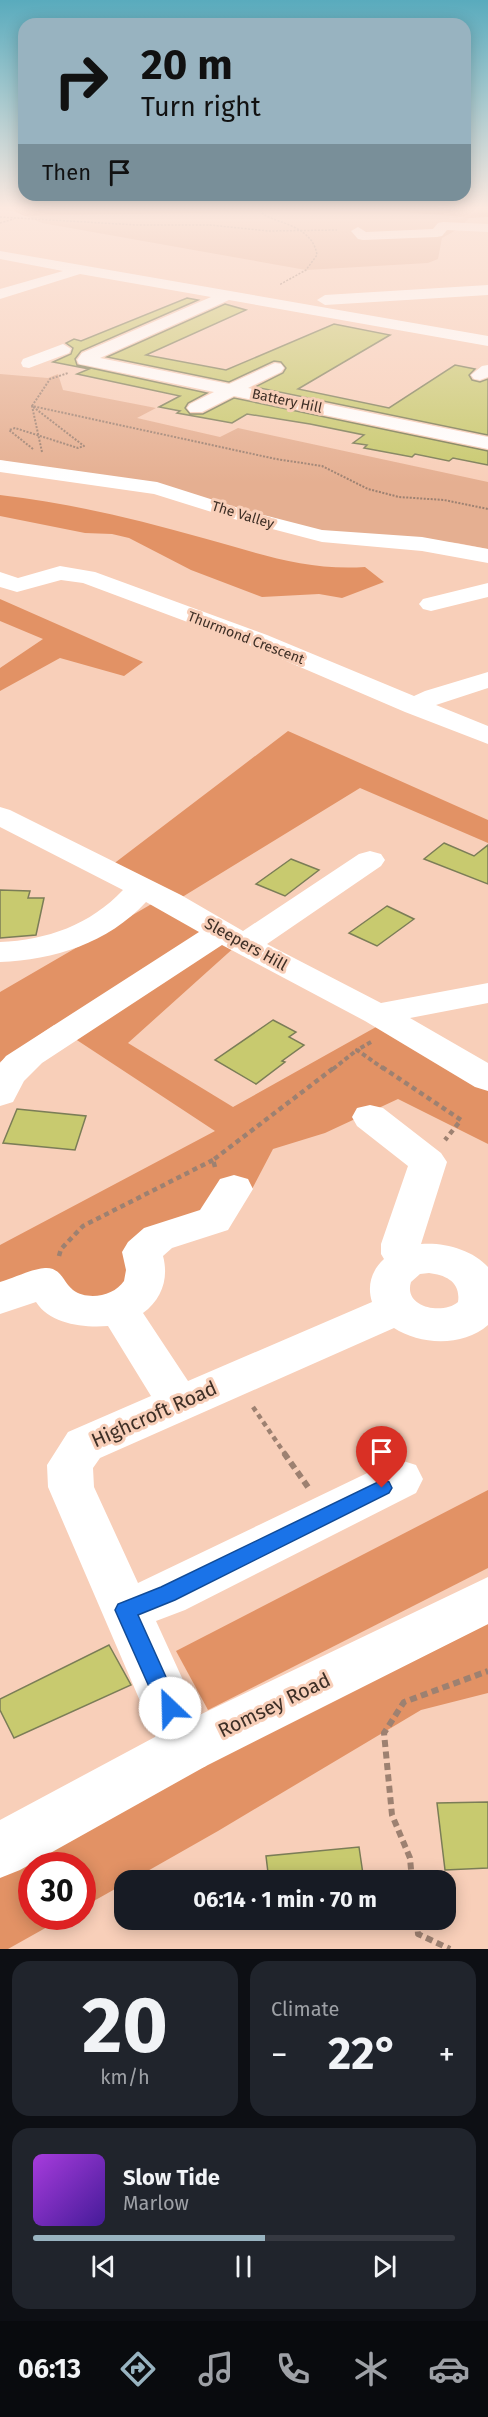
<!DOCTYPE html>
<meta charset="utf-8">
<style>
:root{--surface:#171b24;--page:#20242c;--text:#f1f3f6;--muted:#9ea1a6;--line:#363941;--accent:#98b3c0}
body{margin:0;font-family:"Fira Sans",sans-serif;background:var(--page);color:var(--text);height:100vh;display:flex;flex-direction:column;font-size:22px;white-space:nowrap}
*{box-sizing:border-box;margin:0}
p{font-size:20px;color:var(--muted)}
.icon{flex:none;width:33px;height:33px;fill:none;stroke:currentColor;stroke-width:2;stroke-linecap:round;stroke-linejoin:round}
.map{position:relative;height:1949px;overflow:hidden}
.sheet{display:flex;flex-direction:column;gap:12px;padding:12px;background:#0d0f14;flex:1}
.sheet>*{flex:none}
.banner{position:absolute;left:18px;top:18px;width:453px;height:183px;border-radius:18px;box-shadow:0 3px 15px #0003;background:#98b3c0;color:#111;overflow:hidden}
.speed{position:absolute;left:18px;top:1852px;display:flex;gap:12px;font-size:30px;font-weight:700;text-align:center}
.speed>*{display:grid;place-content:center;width:78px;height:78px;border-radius:50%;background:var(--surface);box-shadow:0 3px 15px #0003;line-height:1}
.speed .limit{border:9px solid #d22;background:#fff;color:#111}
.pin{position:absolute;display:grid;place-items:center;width:51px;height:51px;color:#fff;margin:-62px -26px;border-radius:50% 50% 50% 0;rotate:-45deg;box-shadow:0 0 6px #0007}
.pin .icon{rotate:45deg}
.me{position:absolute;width:66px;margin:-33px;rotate:336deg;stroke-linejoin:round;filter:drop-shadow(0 0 4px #0008)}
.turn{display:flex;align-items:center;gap:21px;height:126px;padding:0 24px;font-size:27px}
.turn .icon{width:78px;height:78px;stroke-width:2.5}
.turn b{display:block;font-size:42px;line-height:51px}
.then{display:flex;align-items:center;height:57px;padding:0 24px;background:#0003;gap:12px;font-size:22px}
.big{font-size:45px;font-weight:700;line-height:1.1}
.sheet .tile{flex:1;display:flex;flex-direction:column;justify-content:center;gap:9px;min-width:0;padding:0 21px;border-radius:18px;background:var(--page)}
.sheet .dial{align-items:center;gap:0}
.dial b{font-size:78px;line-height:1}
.song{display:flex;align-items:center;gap:18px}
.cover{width:72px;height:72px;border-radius:9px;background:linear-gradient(135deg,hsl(280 70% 55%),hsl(260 70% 35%))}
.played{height:6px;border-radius:3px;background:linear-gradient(90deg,var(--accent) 55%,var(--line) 55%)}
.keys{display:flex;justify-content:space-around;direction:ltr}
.heat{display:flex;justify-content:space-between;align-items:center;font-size:33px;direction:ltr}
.sheet .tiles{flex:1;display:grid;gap:12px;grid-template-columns:1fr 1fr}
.tile:last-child{grid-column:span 2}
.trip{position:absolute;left:114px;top:1870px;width:342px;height:60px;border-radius:18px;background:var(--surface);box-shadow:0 3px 15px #0003;font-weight:700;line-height:60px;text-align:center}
.menu{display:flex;height:96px;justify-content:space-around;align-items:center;background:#090b0e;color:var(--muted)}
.menu .icon{width:42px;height:42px}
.menu .active{color:var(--accent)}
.menu b{font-size:27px;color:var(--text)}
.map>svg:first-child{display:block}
</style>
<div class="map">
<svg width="488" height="1949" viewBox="0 0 488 1949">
<rect width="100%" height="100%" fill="#f8cfb9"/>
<g fill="#e5af91">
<polygon points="382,210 469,218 458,229 442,238 438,259 428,263 306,270 42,223 25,216"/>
<polygon points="0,374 48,378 58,374 63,390 156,408 137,418 220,437 238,428 488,482 488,549 457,543 320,532 229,507 0,460"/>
</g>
<g fill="#e29265">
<polygon points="0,210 366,210 25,216 12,211"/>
<polygon points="382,210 488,210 488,217 469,218"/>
<path d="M 0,495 C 69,503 136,519 203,538 C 258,553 306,571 365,567 L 384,582 L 342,598 L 319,594 L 262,597 L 191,570 L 129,538 L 112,534 L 85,533 L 0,516 Z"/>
<polygon points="0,599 143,662 124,676 60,658 0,691 0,668 43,639 0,621"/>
<polygon points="288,731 488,820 488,843 360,788 179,899 112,865"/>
<polygon points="155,902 237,945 128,1043 233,1107 376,1027 488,1086 488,1144 398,1099 325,1133 273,1149 252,1189 159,1249 112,1302 0,1288 0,1245 215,1131 54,1025 0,1062 0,992"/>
<polygon points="488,1490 488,1568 208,1710 176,1651"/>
<polygon points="488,1624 488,1693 421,1710 218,1831 130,1881 124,1881 124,1884 83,1907 82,1866 32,1866 32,1917 65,1917 8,1949 0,1949 0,1873 179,1777"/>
</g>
<g fill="#c8ca6f" stroke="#7b7d57" stroke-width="1.5">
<polygon points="187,298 198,300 81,351 75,359 77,365 207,393 188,403 185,408 190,414 203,414 234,398 488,451 488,465 453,458 449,461 415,454 412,457 364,448 367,445 353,443 364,435 310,424 247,414 232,423 177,413 180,411 159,407 180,396 77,374 89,369 53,362 71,354 73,348 66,343 74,339 81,341"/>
<polygon points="225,304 246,310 146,355 226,370 334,324 390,335 298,389 389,408 455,365 475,369 469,375 472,380 480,382 488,379 488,435 255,387 283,373 286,368 281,362 274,361 229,382 107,357"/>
<polygon points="444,843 474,856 488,845 488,884 424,859"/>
<polygon points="291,859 319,870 285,896 256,884"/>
<polygon points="0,890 30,891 28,898 44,898 36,935 0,938"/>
<polygon points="387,906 414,919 377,946 349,933"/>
<polygon points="273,1020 296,1032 289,1037 304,1045 282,1061 285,1062 256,1084 215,1060"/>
<polygon points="17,1109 86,1116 75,1150 3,1143"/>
<polygon points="109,1645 131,1685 14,1738 0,1710 0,1699"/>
<polygon points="488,1802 488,1868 445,1870 437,1803"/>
<polygon points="359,1847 364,1881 269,1881 266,1856"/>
</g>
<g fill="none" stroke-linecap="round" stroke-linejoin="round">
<g stroke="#9d8171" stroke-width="1.5" stroke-dasharray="2 1.5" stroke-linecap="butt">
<path d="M 260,210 C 265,223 312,221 317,255 L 306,270 L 279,285"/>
<polyline points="0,217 136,225 210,225 268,231 337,230"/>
<polyline points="0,223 14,219"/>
</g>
<g stroke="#9d8171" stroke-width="2" stroke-dasharray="2 1.5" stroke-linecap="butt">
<polyline points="33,449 9,430 15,428 78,448 84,446 32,406 50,379 68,373"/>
<polyline points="42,452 32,406 276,459 322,466 368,489 399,497 444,500 488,509"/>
</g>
<g stroke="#9d8171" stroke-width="4" stroke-dasharray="4.5 3" stroke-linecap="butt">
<polyline points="371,1042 357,1050 384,1069"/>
<polyline points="333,1069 357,1050"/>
</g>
<g stroke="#9d8171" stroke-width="4.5" stroke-dasharray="5 4" stroke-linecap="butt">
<polyline points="382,1067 461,1120 445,1140"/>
<polyline points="215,1167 213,1160 335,1067"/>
<polyline points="59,1256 61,1249 83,1226 213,1160"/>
<polyline points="253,1407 285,1454"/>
</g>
<g stroke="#9d8171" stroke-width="6" stroke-dasharray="7 4.5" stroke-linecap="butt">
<polyline points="284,1453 308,1487"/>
<polyline points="412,1881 410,1858 392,1815 384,1733 404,1702 488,1671"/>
<polyline points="417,1920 418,1934 450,1949"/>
</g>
<g fill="#fff" fill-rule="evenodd">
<polygon points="443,222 488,224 488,232 447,230 442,236 437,237 363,240 358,239 351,231 358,227 366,232 433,229 438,223"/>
<polygon points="0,251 488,336 488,346 229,300 100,358 229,384 275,363 281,364 284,368 281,372 248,388 488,437 488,449 234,396 202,412 190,412 187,408 190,404 214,392 85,365 79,364 77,360 82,353 211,297 80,274 0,299 0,289 63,271 0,259"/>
<polygon points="488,285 488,295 325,305 317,300 325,295"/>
<polygon points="63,344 71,349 69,353 29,368 23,367 21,363 23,359"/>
<polygon points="488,365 488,377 480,380 474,379 471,375 482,366"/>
<polygon points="0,460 157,482 248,511 322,530 422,537 488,549 488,563 422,551 322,542 234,519 154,494 0,472"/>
<polygon points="60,566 95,572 267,635 414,696 425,691 488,672 488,688 436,705 488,726 488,744 405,712 249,645 83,583 61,580 17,592 0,587 0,572 18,578"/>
<polygon points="488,583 488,597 431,611 423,609 419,604 423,599"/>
<path d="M 0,807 L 10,810 L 181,895 L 243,931 L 359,854 L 370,851 L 381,854 L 385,860 L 381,866 L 267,944 L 381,1003 L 488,983 L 488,1003 L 410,1018 L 488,1063 L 488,1091 L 475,1087 L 365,1021 L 222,945 L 42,1063 L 24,1081 L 13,1102 L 0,1106 L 0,1063 L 6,1056 L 199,932 L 146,902 C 108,943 54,960 0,962 L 0,942 C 47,940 90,925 123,890 L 0,827 Z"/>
<path d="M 370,1105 L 383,1108 L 441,1153 L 447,1162 L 421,1244 C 444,1242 473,1250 488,1267 L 488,1325 C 463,1347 420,1345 394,1328 L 100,1458 L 93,1468 L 94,1487 L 138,1583 L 384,1465 L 400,1460 L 416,1465 L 423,1479 L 416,1493 L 185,1610 L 156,1621 L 214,1748 L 206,1766 L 187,1774 L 168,1766 L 48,1487 L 47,1465 L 68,1432 L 151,1396 L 108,1326 C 83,1328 50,1324 36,1302 L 0,1314 L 0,1282 C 14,1278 31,1269 45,1268 C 61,1267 63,1282 73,1290 C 88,1301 114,1296 124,1281 L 126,1270 L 122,1252 L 128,1242 L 144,1228 L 200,1210 L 220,1179 L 234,1175 L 248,1179 L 253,1189 L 228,1230 L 172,1248 L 163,1256 C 169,1278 162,1299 143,1313 L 188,1381 L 372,1302 C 367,1286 371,1271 384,1259 L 381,1254 L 381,1244 L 408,1166 L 357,1126 L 352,1117 L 357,1108 ZM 429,1273 C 446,1275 461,1282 458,1302 C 443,1315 403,1308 411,1282 L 420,1274 Z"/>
</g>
<polygon fill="#fff" fill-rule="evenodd" points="488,1577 488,1624 206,1766 20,1870 0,1878 0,1820 168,1730"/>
</g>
<linearGradient id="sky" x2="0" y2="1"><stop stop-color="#59abbd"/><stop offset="0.43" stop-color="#fce9e0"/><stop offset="1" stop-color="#fce9e0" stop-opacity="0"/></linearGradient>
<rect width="488" height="483" fill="url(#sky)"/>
<polygon fill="#1a73e8" stroke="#114b97" stroke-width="1.5" points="382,1480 389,1482 392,1488 389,1493 175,1600 138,1615 180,1708 177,1716 170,1719 162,1716 115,1610 118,1604 161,1587"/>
<g text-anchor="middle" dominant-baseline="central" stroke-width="6" stroke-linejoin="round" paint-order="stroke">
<g font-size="14" fill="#3e2f26" stroke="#f8cfb9">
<text transform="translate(287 401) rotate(12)">Battery Hill</text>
<text transform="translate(243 515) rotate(17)">The Valley</text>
<text transform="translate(246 638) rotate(21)">Thurmond Crescent</text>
</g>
<g font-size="16" fill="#3e2f26" stroke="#f8cfb9">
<text transform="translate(246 944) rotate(29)">Sleepers Hill</text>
</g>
<g font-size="20" fill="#3e2f26" stroke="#f8cfb9">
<text transform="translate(154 1414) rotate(-24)">Highcroft Road</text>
<text transform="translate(274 1705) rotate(-26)">Romsey Road</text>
</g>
</g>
</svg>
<div class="speed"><div class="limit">30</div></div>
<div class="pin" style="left:382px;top:1488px;background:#d93025"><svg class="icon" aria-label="arrive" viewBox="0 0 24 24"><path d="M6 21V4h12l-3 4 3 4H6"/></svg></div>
<svg class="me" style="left:170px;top:1708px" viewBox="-20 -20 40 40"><circle r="19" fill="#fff"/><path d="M0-13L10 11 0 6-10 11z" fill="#1a73e8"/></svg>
<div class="trip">06:14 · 1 min · 70 m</div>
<div class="banner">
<div class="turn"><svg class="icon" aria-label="right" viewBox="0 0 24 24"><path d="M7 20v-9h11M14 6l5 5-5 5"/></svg><div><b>20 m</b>Turn right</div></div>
<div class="then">Then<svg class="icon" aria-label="arrive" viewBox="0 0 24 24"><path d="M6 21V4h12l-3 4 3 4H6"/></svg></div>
</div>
</div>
<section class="sheet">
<div class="tiles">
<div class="tile dial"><b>20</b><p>km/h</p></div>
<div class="tile"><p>Climate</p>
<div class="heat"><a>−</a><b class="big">22°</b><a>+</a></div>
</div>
<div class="tile">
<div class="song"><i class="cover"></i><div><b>Slow Tide</b><p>Marlow</p></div></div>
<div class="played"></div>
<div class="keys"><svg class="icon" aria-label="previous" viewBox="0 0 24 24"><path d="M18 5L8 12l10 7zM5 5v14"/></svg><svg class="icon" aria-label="pause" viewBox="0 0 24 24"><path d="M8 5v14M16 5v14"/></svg><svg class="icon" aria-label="next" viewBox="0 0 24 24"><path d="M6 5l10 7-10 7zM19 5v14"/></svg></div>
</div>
</div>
</section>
<nav class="menu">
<b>06:13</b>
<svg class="icon active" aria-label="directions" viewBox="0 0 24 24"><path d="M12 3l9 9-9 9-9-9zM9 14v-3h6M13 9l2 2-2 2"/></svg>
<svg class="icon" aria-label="music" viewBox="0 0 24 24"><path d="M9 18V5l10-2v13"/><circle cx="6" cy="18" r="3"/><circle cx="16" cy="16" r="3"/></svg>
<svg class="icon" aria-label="phone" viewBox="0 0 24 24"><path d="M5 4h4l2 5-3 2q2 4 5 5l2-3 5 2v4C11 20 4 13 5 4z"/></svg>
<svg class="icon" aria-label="climate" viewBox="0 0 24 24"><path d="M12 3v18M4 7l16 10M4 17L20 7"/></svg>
<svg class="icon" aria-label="car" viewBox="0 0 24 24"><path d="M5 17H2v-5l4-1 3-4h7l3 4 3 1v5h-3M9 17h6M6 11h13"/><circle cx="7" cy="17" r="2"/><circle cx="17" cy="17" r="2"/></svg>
</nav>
